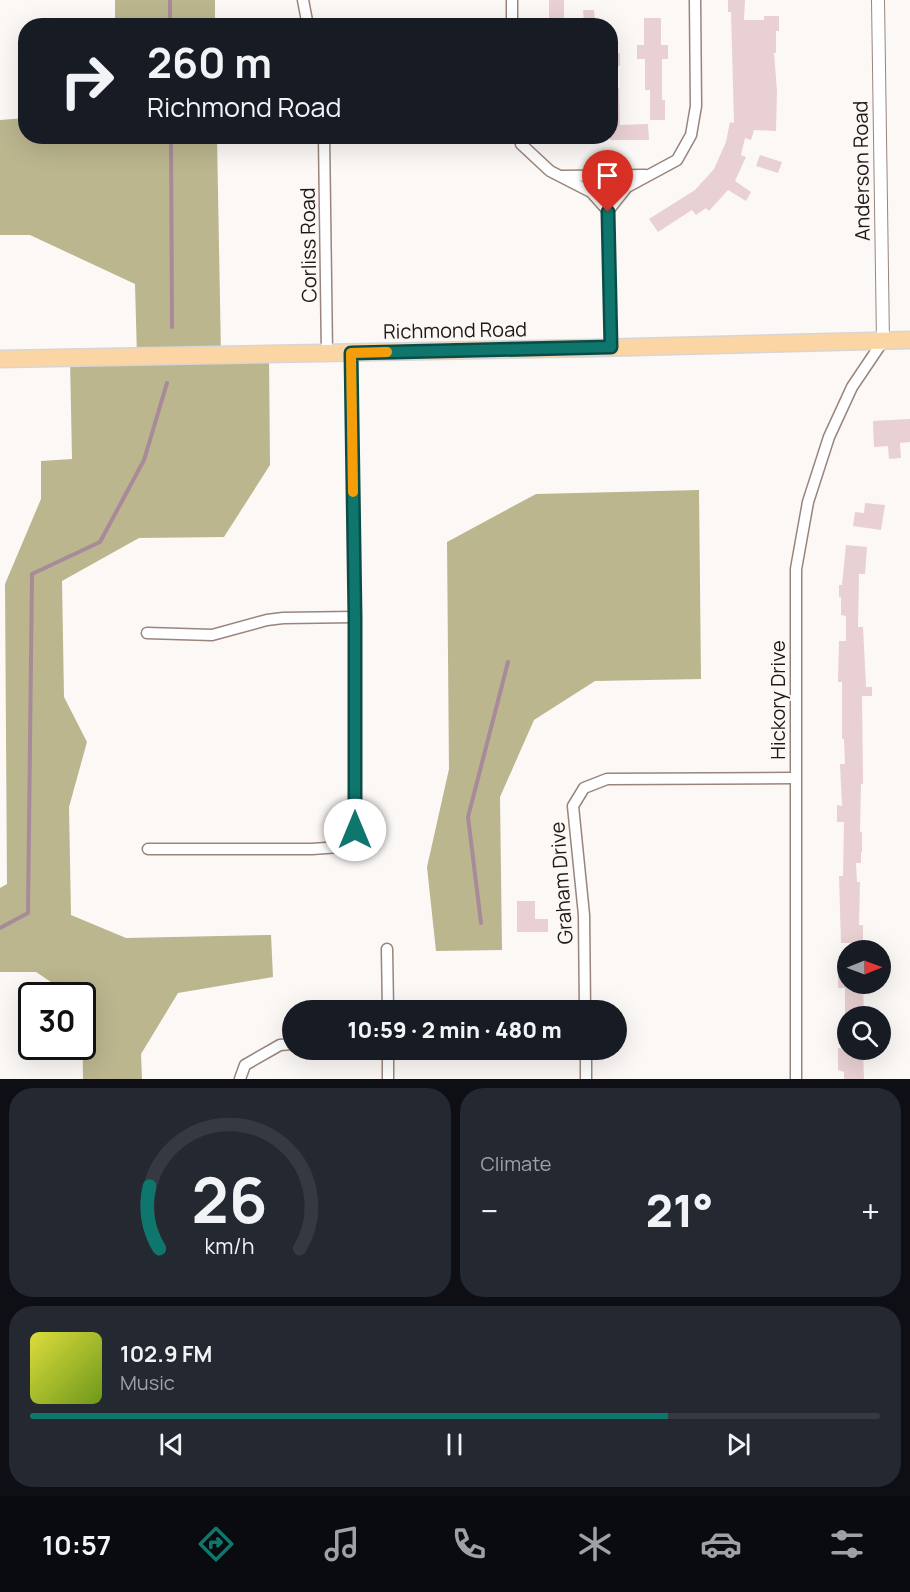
<!DOCTYPE html>
<meta charset="utf-8">
<style>
:root{--surface:#171b24;--page:#242831;--text:#f1f3f6;--muted:#9ea1a6;--line:#363941;--accent:#0f766e}
body{margin:0;font-family:Manrope,sans-serif;background:var(--page);color:var(--text);height:100vh;display:flex;flex-direction:column;font-size:22px;white-space:nowrap}
*{box-sizing:border-box;margin:0}
p{font-size:20px;color:var(--muted)}
.icon{flex:none;width:33px;height:33px;fill:none;stroke:currentColor;stroke-width:2;stroke-linecap:round;stroke-linejoin:round}
.map{position:relative;height:1079px;overflow:hidden}
.drawer{display:flex;flex-direction:column;gap:9px;padding:9px;background:#0d0f14;flex:1}
.drawer>*{flex:none}
.top-card{position:absolute;left:18px;top:18px;width:600px;height:126px;border-radius:24px;box-shadow:0 6px 24px #0002;background:#171b24;color:var(--text);overflow:hidden}
.needle{width:39px;rotate:89deg}
.controls{position:absolute;left:837px;top:940px;display:grid;gap:12px}
.controls a{display:grid;place-items:center;width:54px;height:54px;border-radius:50%;background:var(--surface);box-shadow:0 6px 24px #0002;font-size:30px}
.speed{position:absolute;left:18px;top:982px;display:flex;gap:12px;font-size:30px;font-weight:700;text-align:center}
.speed>*{display:grid;place-content:center;width:78px;height:78px;border-radius:50%;background:var(--surface);box-shadow:0 6px 24px #0002;line-height:1}
.speed .limit{border:3px solid #111;border-radius:9px;background:#fff;color:#111}
.pin{position:absolute;display:grid;place-items:center;width:51px;height:51px;color:#fff;margin:-62px -26px;border-radius:50% 50% 50% 0;rotate:-45deg;box-shadow:0 0 6px #0007}
.pin .icon{rotate:45deg}
.me{position:absolute;width:66px;margin:-33px;rotate:0deg;stroke-linejoin:round;filter:drop-shadow(0 0 4px #0008)}
.turn{display:flex;align-items:center;gap:21px;height:126px;padding:0 30px;font-size:27px}
.turn .icon{width:78px;height:78px;stroke-width:2.5}
.turn b{display:block;font-size:42px;line-height:51px}
.big{font-size:45px;font-weight:800;line-height:1.1}
.drawer .card{flex:1;display:flex;flex-direction:column;justify-content:center;gap:9px;min-width:0;padding:0 21px;border-radius:24px;background:var(--page)}
.drawer .dial{align-items:center;gap:0}
.dial svg{height:156px;overflow:visible;fill:none;stroke:var(--line);stroke-width:7;stroke-linecap:round;text-anchor:middle}
.dial text{fill:var(--text);stroke:none}
.song{display:flex;align-items:center;gap:18px}
.cover{width:72px;height:72px;border-radius:9px;background:linear-gradient(135deg,hsl(60 70% 55%),hsl(80 70% 35%))}
.played{height:6px;border-radius:3px;background:linear-gradient(90deg,var(--accent) 75%,var(--line) 75%)}
.keys{display:flex;justify-content:space-around;direction:ltr}
.heat{display:flex;justify-content:space-between;align-items:center;font-size:33px;direction:ltr}
.drawer .tiles{flex:1;display:grid;gap:9px;grid-template-columns:1fr 1fr}
.card:last-child{grid-column:span 2}
.trip{position:absolute;left:282px;top:1000px;width:345px;height:60px;border-radius:30px;background:var(--surface);box-shadow:0 6px 24px #0002;font-weight:800;line-height:60px;text-align:center}
.tabs{display:flex;height:96px;justify-content:space-around;align-items:center;background:#090b0e;color:var(--muted)}
.tabs .icon{width:42px;height:42px}
.tabs .active{color:var(--accent)}
.tabs b{font-size:27px;color:var(--text)}
.map>svg:first-child{display:block}
</style>
<div class="map">
<svg width="910" height="1079" viewBox="0 0 910 1079">
<rect width="100%" height="100%" fill="#fcf8f6"/>
<g fill="#bbb68e">
<rect x="115" y="0" width="100" height="25"/>
<polygon points="25,118 26,136 217,137 221,355 269,355 270,465 224,537 139,538 62,581 64,697 87,742 69,807 71,915 126,938 271,935 273,977 178,993 141,1054 142,1079 83,1079 82,996 72,996 36,972 0,972 0,888 7,884 5,584 41,499 41,461 72,459 70,358 137,357 135,284 30,235 0,235 0,120"/>
<polygon points="699,490 701,679 595,681 534,720 500,797 502,950 436,951 427,867 449,769 447,542 536,494"/>
</g>
<g fill="none" stroke-linecap="round" stroke-linejoin="round">
<g stroke="#a88a99" stroke-width="4">
<polyline points="170,0 170,26"/>
<polyline points="171,136 172,327"/>
<polyline points="481,923 468,817 508,662"/>
<polyline points="0,928 28,913 32,574 100,542 144,460 167,383"/>
</g>
</g>
<g fill="#e9d0d2">
<rect x="549" y="0" width="15" height="26"/>
<polygon points="728,0 745,0 744,20 764,20 764,16 779,16 779,31 776,31 776,53 774,53 777,91 776,131 754,130 751,140 745,138 741,155 746,157 735,181 751,192 746,201 728,190 709,211 706,208 696,215 692,210 658,232 649,219 695,190 714,169 726,142 730,122 734,123 731,12 728,12"/>
<polygon points="583,10 594,10 595,22 584,22"/>
<polygon points="644,18 661,18 661,45 668,45 668,59 662,59 662,100 665,100 665,120 650,120 650,90 645,90 645,59 637,59 637,45 644,45"/>
<rect x="610" y="53" width="10" height="13"/>
<polygon points="610,88 619,88 620,125 648,124 649,140 610,140"/>
<polygon points="760,155 782,162 778,173 756,166"/>
<polygon points="910,419 910,442 900,443 901,458 889,459 888,446 874,447 873,421"/>
<polygon points="865,503 885,505 881,530 853,526 855,512 864,513"/>
<polygon points="846,545 867,547 865,574 859,574 858,627 863,627 866,687 872,687 872,696 862,696 863,784 861,784 860,832 862,832 862,852 861,852 861,863 856,863 857,882 860,882 859,925 863,925 863,943 841,943 839,876 843,876 844,822 837,822 837,805 842,806 840,764 845,764 844,739 842,739 842,682 838,682 839,641 846,641 846,616 841,615 841,597 839,597 839,585 842,585"/>
<polygon points="517,901 535,901 535,919 548,919 548,932 517,932"/>
<polygon points="838,965 848,965 848,984 863,984 864,1017 845,1017 845,988 838,988"/>
<polygon points="838,1048 863,1051 864,1079 844,1079 844,1072 838,1070"/>
</g>
<g fill="none" stroke-linecap="round" stroke-linejoin="round">
<defs>
<g id="minor">
<polyline points="303,0 308,26"/>
<polyline points="512,0 512,26"/>
<polyline points="324,136 327,354"/>
<polyline points="519,136 521,144 550,171 591,192 608,211"/>
<polyline points="562,176 645,175"/>
<polyline points="608,211 627,187 677,160 691,135 696,106 695,0"/>
<polyline points="608,211 611,347"/>
<polyline points="147,633 212,635 267,620 283,618 355,617"/>
<polyline points="148,849 312,849 340,847 355,829 355,617 351,353"/>
<polyline points="387,949 388,1011"/>
<polyline points="585,1011 584,915 573,806 584,788 607,779 795,778"/>
<polyline points="388,1050 388,1079"/>
<polyline points="586,1050 586,1079"/>
<polyline points="240,1079 245,1065 280,1045 292,1044"/>
<polyline points="796,1079 796,569 808,502 829,437 852,387 883,341"/>
</g>
<polyline id="tertiary" points="878,0 883,341"/>
<polyline id="primary" points="0,359 595,348 910,340"/>
</defs>
<use href="#minor" stroke="#99857c" stroke-width="13"/>
<use href="#tertiary" stroke="#99857c" stroke-width="14"/>
<use href="#primary" stroke="#d7d5d5" stroke-width="19"/>
<use href="#minor" stroke="#fff" stroke-width="10"/>
<use href="#tertiary" stroke="#fff" stroke-width="12"/>
<use href="#primary" stroke="#fbd6a4" stroke-width="16"/>
</g>
<g fill="none" stroke-linecap="round" stroke-linejoin="round">
<defs>
<polyline id="route" points="355,830 355,617 351,353 611,347 608,212"/>
</defs>
<use href="#route" stroke="#0a4d48" stroke-width="15"/>
<use href="#route" stroke="#0f766e" stroke-width="10"/>
<polyline stroke="#f59e0b" stroke-width="10" points="353,492 351,353 387,352"/>
</g>
<g text-anchor="middle" dominant-baseline="central" stroke-width="4.5" stroke-linejoin="round" paint-order="stroke">
<g font-size="20" fill="#201815" stroke="#fcf8f6">
<text transform="translate(861 171) rotate(-91)">Anderson Road</text>
<text transform="translate(308 245) rotate(-91)">Corliss Road</text>
<text transform="translate(455 330) rotate(-1)">Richmond Road</text>
<text transform="translate(777 700) rotate(-90)">Hickory Drive</text>
<text transform="translate(561 883) rotate(-94)">Graham Drive</text>
</g>
</g>
</svg>
<div class="controls">
<a><svg class="needle" viewBox="-14 -14 28 28"><path d="M0-13l5 13h-10z" fill="#e53935"/><path d="M0 13l5-13h-10z" fill="#9ea1a6"/></svg></a>
<a><svg class="icon" aria-label="search" viewBox="0 0 24 24"><circle cx="10" cy="10" r="6"/><path d="M15 15l6 6"/></svg></a>
</div>
<div class="speed"><div class="limit">30</div></div>
<div class="pin" style="left:608px;top:212px;background:#d93025"><svg class="icon" aria-label="arrive" viewBox="0 0 24 24"><path d="M6 21V4h12l-3 4 3 4H6"/></svg></div>
<svg class="me" style="left:355px;top:830px" viewBox="-20 -20 40 40"><circle r="19" fill="#fff"/><path d="M0-13L10 11 0 6-10 11z" fill="#0f766e"/></svg>
<div class="trip">10:59 · 2 min · 480 m</div>
<div class="top-card">
<div class="turn"><svg class="icon" aria-label="right" viewBox="0 0 24 24"><path d="M7 20v-9h11M14 6l5 5-5 5"/></svg><div><b>260 m</b>Richmond Road</div></div>
</div>
</div>
<section class="drawer">
<div class="tiles">
<div class="card dial"><svg viewBox="0 0 100 80">
<path d="M14 69A42 42 0 1 1 86 69"/>
<path d="M14 69A42 42 0 0 1 9 37" stroke="#0f766e"/>
<text x="50" y="56" font-size="32" font-weight="700">26</text>
<text x="50" y="72" font-size="11">km/h</text>
</svg></div>
<div class="card"><p>Climate</p>
<div class="heat"><a>−</a><b class="big">21°</b><a>+</a></div>
</div>
<div class="card">
<div class="song"><i class="cover"></i><div><b>102.9 FM</b><p>Music</p></div></div>
<div class="played"></div>
<div class="keys"><svg class="icon" aria-label="previous" viewBox="0 0 24 24"><path d="M18 5L8 12l10 7zM5 5v14"/></svg><svg class="icon" aria-label="pause" viewBox="0 0 24 24"><path d="M8 5v14M16 5v14"/></svg><svg class="icon" aria-label="next" viewBox="0 0 24 24"><path d="M6 5l10 7-10 7zM19 5v14"/></svg></div>
</div>
</div>
</section>
<nav class="tabs">
<b>10:57</b>
<svg class="icon active" aria-label="directions" viewBox="0 0 24 24"><path d="M12 3l9 9-9 9-9-9zM9 14v-3h6M13 9l2 2-2 2"/></svg>
<svg class="icon" aria-label="music" viewBox="0 0 24 24"><path d="M9 18V5l10-2v13"/><circle cx="6" cy="18" r="3"/><circle cx="16" cy="16" r="3"/></svg>
<svg class="icon" aria-label="phone" viewBox="0 0 24 24"><path d="M5 4h4l2 5-3 2q2 4 5 5l2-3 5 2v4C11 20 4 13 5 4z"/></svg>
<svg class="icon" aria-label="climate" viewBox="0 0 24 24"><path d="M12 3v18M4 7l16 10M4 17L20 7"/></svg>
<svg class="icon" aria-label="car" viewBox="0 0 24 24"><path d="M5 17H2v-5l4-1 3-4h7l3 4 3 1v5h-3M9 17h6M6 11h13"/><circle cx="7" cy="17" r="2"/><circle cx="17" cy="17" r="2"/></svg>
<svg class="icon" aria-label="filters" viewBox="0 0 24 24"><path d="M4 7h16M4 17h16"/><circle cx="9" cy="7" r="2"/><circle cx="15" cy="17" r="2"/></svg>
</nav>
